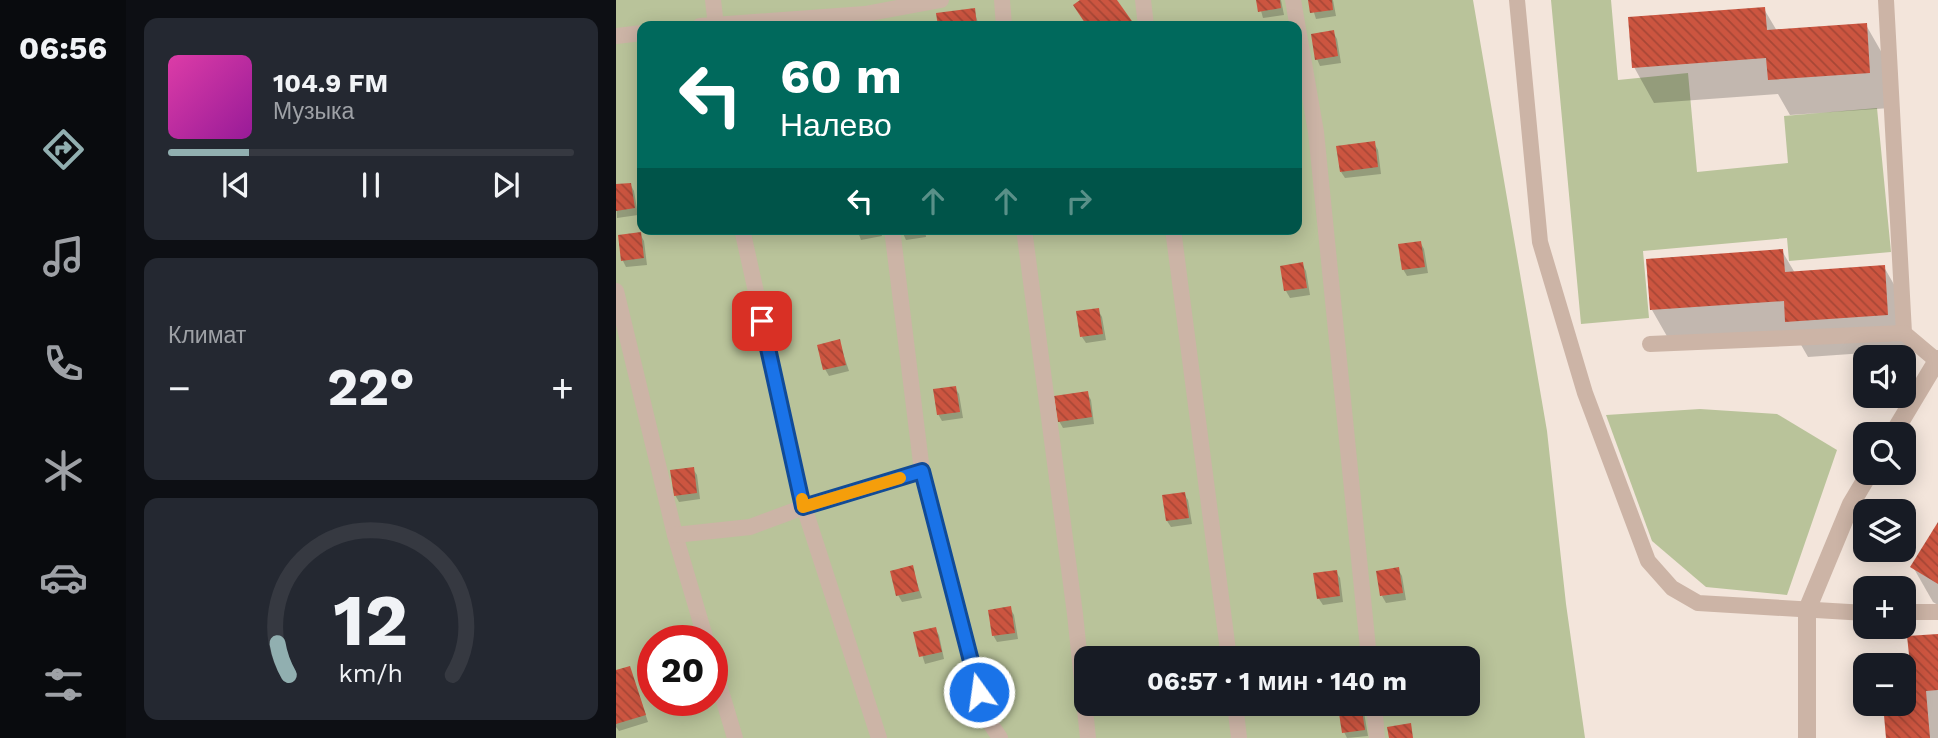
<!DOCTYPE html>
<html lang="ru">
<meta charset="utf-8">
<style>
:root{--surface:#171b24;--page:#242831;--text:#f1f3f6;--muted:#9ea1a6;--line:#363941;--accent:#91afb0}
body{margin:0;font-family:"Work Sans",sans-serif;background:var(--page);color:var(--text);height:100vh;display:flex;flex-direction:column;font-size:26px;white-space:nowrap}
*{box-sizing:border-box;margin:0}
p{font-size:23px;color:var(--muted)}
.icon{flex:none;width:38px;height:38px;fill:none;stroke:currentColor;stroke-width:2;stroke-linecap:round;stroke-linejoin:round}
.map{position:relative;flex:1;overflow:hidden}
.details{display:flex;flex-direction:column;gap:18px;padding:18px;background:#0d0f14;width:490px}
.details>*{flex:none}
.top-card{position:absolute;left:21px;top:21px;width:665px;height:214px;border-radius:14px;box-shadow:0 4px 18px #0003;background:#00695c;color:#fff;overflow:hidden}
.buttons{position:absolute;left:1237px;top:345px;display:grid;gap:14px}
.buttons a{display:grid;place-items:center;width:63px;height:63px;border-radius:14px;background:var(--surface);box-shadow:0 4px 18px #0003;font-size:35px}
.speed{position:absolute;left:21px;top:625px;display:flex;gap:14px;font-size:35px;font-weight:700;text-align:center}
.speed>*{display:grid;place-content:center;width:91px;height:91px;border-radius:50%;background:var(--surface);box-shadow:0 4px 18px #0003;line-height:1}
.speed .limit{border:10px solid #d22;background:#fff;color:#111}
.pin{position:absolute;display:grid;place-items:center;width:60px;height:60px;color:#fff;margin:-30px;border-radius:14px;box-shadow:0 4px 10px #0006}
.me{position:absolute;width:77px;margin:-38px;rotate:346deg;stroke-linejoin:round;filter:drop-shadow(0 0 5px #0008)}
.turn{display:flex;align-items:center;gap:24px;height:147px;padding:0 28px;font-size:32px}
.turn .icon{width:91px;height:91px;stroke-width:2.5}
.turn b{display:block;font-size:49px;line-height:60px}
.lanes{display:flex;align-items:center;height:66px;padding:0 28px;background:#0003;justify-content:center;gap:35px;direction:ltr}
.lanes .off{opacity:.35}
.big{font-size:52px;font-weight:700;line-height:1.1}
.details .widget{flex:1;display:flex;flex-direction:column;justify-content:center;gap:10px;min-width:0;padding:0 24px;border-radius:14px;background:var(--page)}
.details .dial{align-items:center;gap:0}
.dial svg{height:182px;overflow:visible;fill:none;stroke:var(--line);stroke-width:7;stroke-linecap:round;text-anchor:middle}
.dial text{fill:var(--text);stroke:none}
.song{display:flex;align-items:center;gap:21px}
.cover{width:84px;height:84px;border-radius:10px;background:linear-gradient(135deg,hsl(320 70% 55%),hsl(300 70% 35%))}
.played{height:7px;border-radius:4px;background:linear-gradient(90deg,var(--accent) 20%,var(--line) 20%)}
.keys{display:flex;justify-content:space-around;direction:ltr}
.heat{display:flex;justify-content:space-between;align-items:center;font-size:38px;direction:ltr}
.trip{position:absolute;left:458px;top:646px;width:406px;height:70px;border-radius:14px;background:var(--surface);box-shadow:0 4px 18px #0003;font-weight:700;line-height:70px;text-align:center}
main{display:flex;flex:1;min-height:0}
.menu{display:flex;flex-direction:column;width:126px;justify-content:space-around;align-items:center;background:#090b0e;color:var(--muted)}
.menu .icon{width:49px;height:49px}
.menu .active{color:var(--accent)}
.menu b{font-size:32px;color:var(--text)}
.map>svg:first-child{display:block}
</style>
<main>
<nav class="menu">
<b>06:56</b>
<svg class="icon active" aria-label="directions" viewBox="0 0 24 24"><path d="M12 3l9 9-9 9-9-9zM9 14v-3h6M13 9l2 2-2 2"/></svg>
<svg class="icon" aria-label="music" viewBox="0 0 24 24"><path d="M9 18V5l10-2v13"/><circle cx="6" cy="18" r="3"/><circle cx="16" cy="16" r="3"/></svg>
<svg class="icon" aria-label="phone" viewBox="0 0 24 24"><path d="M5 4h4l2 5-3 2q2 4 5 5l2-3 5 2v4C11 20 4 13 5 4z"/></svg>
<svg class="icon" aria-label="climate" viewBox="0 0 24 24"><path d="M12 3v18M4 7l16 10M4 17L20 7"/></svg>
<svg class="icon" aria-label="car" viewBox="0 0 24 24"><path d="M5 17H2v-5l4-1 3-4h7l3 4 3 1v5h-3M9 17h6M6 11h13"/><circle cx="7" cy="17" r="2"/><circle cx="17" cy="17" r="2"/></svg>
<svg class="icon" aria-label="filters" viewBox="0 0 24 24"><path d="M4 7h16M4 17h16"/><circle cx="9" cy="7" r="2"/><circle cx="15" cy="17" r="2"/></svg>
</nav>
<section class="details">
<div class="widget">
<div class="song"><i class="cover"></i><div><b>104.9 FM</b><p>Музыка</p></div></div>
<div class="played"></div>
<div class="keys"><svg class="icon" aria-label="previous" viewBox="0 0 24 24"><path d="M18 5L8 12l10 7zM5 5v14"/></svg><svg class="icon" aria-label="pause" viewBox="0 0 24 24"><path d="M8 5v14M16 5v14"/></svg><svg class="icon" aria-label="next" viewBox="0 0 24 24"><path d="M6 5l10 7-10 7zM19 5v14"/></svg></div>
</div>
<div class="widget"><p>Климат</p>
<div class="heat"><a>−</a><b class="big">22°</b><a>+</a></div>
</div>
<div class="widget dial"><svg viewBox="0 0 100 80">
<path d="M14 69A42 42 0 1 1 86 69"/>
<path d="M14 69A42 42 0 0 1 9 55" stroke="#91afb0"/>
<text x="50" y="56" font-size="32" font-weight="700">12</text>
<text x="50" y="72" font-size="11">km/h</text>
</svg></div>
</section>
<div class="map">
<svg width="1322" height="738" viewBox="0 0 1322 738">
<defs>
<pattern id="building-back-hatch" width="6" height="6" patternUnits="userSpaceOnUse" patternTransform="scale(1.75)"><rect width="6" height="6" fill="#cc5540"/><path d="M-1 5l2 2M0 0l6 6M5-1l2 2" fill="none" stroke="#a74736"/></pattern>
</defs>
<rect width="100%" height="100%" fill="#f3e5db"/>
<g fill="#b9c39a" fill-rule="evenodd">
<path d="M 0,0 L 857,0 L 931,431 L 950,604 L 969,738 L 0,738 ZM 26,26 L 681,26 L 681,229 L 26,229 ZM 37,640 L 96,640 L 96,700 L 37,700 ZM 471,658 L 852,658 L 852,704 L 471,704 Z"/>
<polygon points="935,0 995,0 1002,80 1072,73 1081,172 1172,163 1168,116 1261,108 1275,252 1173,261 1171,238 1027,251 1033,318 965,324"/>
<polygon points="1084,409 1161,414 1221,450 1171,595 1090,587 1036,541 990,415"/>
</g>
<g fill="#0003">
<polygon points="642,0 665,0 668,15 647,18"/>
<polygon points="694,0 717,0 720,16 700,19"/>
<polygon points="1148,9 1161,31 1250,25 1270,60 1274,108 1174,115 1162,94 1038,103 1018,67"/>
<polygon points="358,10 363,26 323,26 322,15"/>
<polygon points="717,32 721,39 725,63 704,66 701,59"/>
<polygon points="758,143 762,150 765,174 729,178 725,172"/>
<polygon points="14,184 18,191 22,215 1,218 0,186"/>
<polygon points="241,229 264,229 266,236 245,240"/>
<polygon points="285,229 309,229 310,237 290,240"/>
<polygon points="24,234 28,241 31,265 10,267 7,261"/>
<polygon points="804,242 808,249 812,273 791,276 787,269"/>
<polygon points="1166,251 1179,273 1268,267 1288,302 1292,350 1192,357 1180,336 1056,345 1036,310"/>
<polygon points="686,264 690,271 694,295 674,298 670,291 666,267"/>
<polygon points="482,310 486,317 490,340 470,343 466,337"/>
<polygon points="223,341 233,371 213,376 209,369"/>
<polygon points="339,388 343,394 347,418 326,421 322,414"/>
<polygon points="471,393 475,400 478,424 447,428 443,421"/>
<polygon points="77,469 81,475 84,499 63,502 59,495"/>
<polygon points="568,494 572,500 576,524 555,527 551,521"/>
<polygon points="1322,526 1322,605 1317,602 1297,567"/>
<polygon points="296,567 306,598 286,602 282,595"/>
<polygon points="782,569 786,576 790,600 770,603 766,596"/>
<polygon points="720,572 724,578 727,602 707,605 703,599"/>
<polygon points="394,608 398,615 402,639 381,642 377,635"/>
<polygon points="319,629 323,635 328,659 309,664 299,633"/>
<polygon points="1322,636 1322,738 1271,738 1269,704 1288,704 1288,666 1295,666"/>
<polygon points="789,655 790,658 768,658"/>
<polygon points="14,668 32,722 3,731 0,727 0,672"/>
<polygon points="744,706 748,712 752,736 731,738 728,732"/>
</g>
<g fill="url(#building-back-hatch)">
<polygon points="464,0 501,0 518,24 514,26 471,26 457,5"/>
<polygon points="640,0 664,0 665,8 642,12"/>
<polygon points="692,0 716,0 717,10 694,13"/>
<polygon points="1149,7 1151,30 1251,23 1254,73 1152,80 1150,58 1016,68 1012,17"/>
<polygon points="359,8 361,26 322,26 320,13"/>
<polygon points="718,30 722,56 699,60 695,34"/>
<polygon points="759,141 762,167 724,172 720,146"/>
<polygon points="15,183 19,208 0,211 0,184"/>
<polygon points="25,232 28,258 5,261 2,235"/>
<polygon points="805,241 809,267 786,270 782,244"/>
<polygon points="1167,249 1169,272 1269,265 1272,315 1169,322 1168,301 1034,310 1030,259"/>
<polygon points="687,262 691,288 668,291 664,266"/>
<polygon points="483,308 487,334 464,337 460,311"/>
<polygon points="224,339 230,365 207,370 201,345"/>
<polygon points="340,386 344,412 321,415 317,389"/>
<polygon points="472,391 476,417 442,422 438,396"/>
<polygon points="78,467 81,493 58,496 54,470"/>
<polygon points="569,492 573,518 550,521 546,495"/>
<polygon points="1322,522 1322,584 1294,567"/>
<polygon points="297,565 303,591 280,596 274,571"/>
<polygon points="783,567 787,593 764,596 760,571"/>
<polygon points="721,570 724,596 701,599 697,573"/>
<polygon points="395,606 399,633 376,636 372,610"/>
<polygon points="320,627 326,652 303,657 297,632"/>
<polygon points="1322,634 1322,690 1310,691 1314,738 1270,738 1267,704 1288,704 1288,664 1294,664 1291,636"/>
<polygon points="581,646 583,658 559,658 558,650"/>
<polygon points="14,666 30,715 0,724 0,670"/>
<polygon points="745,704 749,730 726,733 722,707"/>
<polygon points="795,723 797,738 773,738 771,727"/>
</g>
<g fill="none" stroke-linecap="round" stroke-linejoin="round">
<g stroke="#ccb4a6" stroke-width="16">
<polyline points="97,0 100,26"/>
<polyline points="386,0 388,26"/>
<polyline points="527,0 530,26"/>
<polyline points="677,0 700,132 753,658"/>
<polyline points="901,0 924,242 969,393 1032,561 1056,588 1082,603 1250,613"/>
<polyline points="1270,0 1288,333 1321,361"/>
<polyline points="84,26 249,14 325,0"/>
<polyline points="0,36 26,33"/>
<polyline points="126,229 188,507 263,738"/>
<polyline points="276,229 306,471 370,717 384,738"/>
<polyline points="408,229 459,614 472,738"/>
<polyline points="557,229 613,658"/>
<polyline points="0,291 59,535 90,640"/>
<polyline points="1034,344 1288,333"/>
<polyline points="59,535 134,527 188,507 306,471"/>
<polyline points="1288,612 1322,612"/>
<polyline points="96,661 119,738"/>
<polyline points="619,704 623,738"/>
<polyline points="758,704 761,738"/>
</g>
<g stroke="#ccb4a6" stroke-width="18">
<polyline points="1277,434 1322,359"/>
<polyline points="1191,738 1191,610 1235,504 1254,472"/>
</g>
</g>
<g fill="none" stroke-linecap="round" stroke-linejoin="round">
<defs>
<polyline id="route" points="146,321 187,507 306,471 363,692"/>
</defs>
<use href="#route" stroke="#114b97" stroke-width="18"/>
<use href="#route" stroke="#1a73e8" stroke-width="12"/>
<polyline stroke="#f59e0b" stroke-width="12" points="186,499 187,507 284,478"/>
</g>
</svg>
<div class="buttons">
<a><svg class="icon" aria-label="sound" viewBox="0 0 24 24"><path d="M4 9h4l5-4v14l-5-4H4zM17 9q2 3 0 6"/></svg></a>
<a><svg class="icon" aria-label="search" viewBox="0 0 24 24"><circle cx="10" cy="10" r="6"/><path d="M15 15l6 6"/></svg></a>
<a><svg class="icon" aria-label="layers" viewBox="0 0 24 24"><path d="M12 4l9 5-9 5-9-5zM3 14l9 5 9-5"/></svg></a>
<a>+</a>
<a>−</a>
</div>
<div class="speed"><div class="limit">20</div></div>
<div class="pin" style="left:146px;top:321px;background:#d93025"><svg class="icon" aria-label="arrive" viewBox="0 0 24 24"><path d="M6 21V4h12l-3 4 3 4H6"/></svg></div>
<svg class="me" style="left:363px;top:692px" viewBox="-20 -20 40 40"><circle r="17" fill="#1a73e8" stroke="#fff" stroke-width="3"/><path d="M0-11L8 9 0 5-8 9z" fill="#fff"/></svg>
<div class="trip">06:57 · 1 мин · 140 m</div>
<div class="top-card">
<div class="turn"><svg class="icon" aria-label="left" viewBox="0 0 24 24"><path d="M17 20v-9H6M10 6l-5 5 5 5"/></svg><div><b>60 m</b>Налево</div></div>
<div class="lanes"><svg class="icon" aria-label="left" viewBox="0 0 24 24"><path d="M17 20v-9H6M10 6l-5 5 5 5"/></svg><svg class="icon off" aria-label="ahead" viewBox="0 0 24 24"><path d="M12 20V5M6 11l6-6 6 6"/></svg><svg class="icon off" aria-label="ahead" viewBox="0 0 24 24"><path d="M12 20V5M6 11l6-6 6 6"/></svg><svg class="icon off" aria-label="right" viewBox="0 0 24 24"><path d="M7 20v-9h11M14 6l5 5-5 5"/></svg></div>
</div>
</div>
</main>
